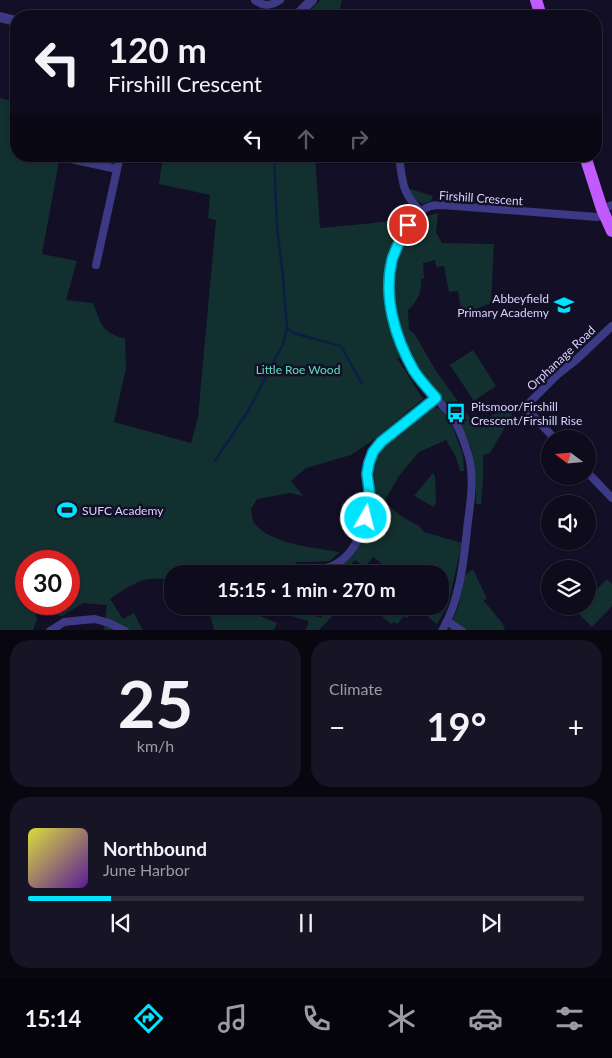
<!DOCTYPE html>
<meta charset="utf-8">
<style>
:root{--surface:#0e0b1c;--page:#171425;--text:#f1f3f6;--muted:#9b9ba3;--line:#2e2b3b;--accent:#00e5ff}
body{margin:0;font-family:Lato,sans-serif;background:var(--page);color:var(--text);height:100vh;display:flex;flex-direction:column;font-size:19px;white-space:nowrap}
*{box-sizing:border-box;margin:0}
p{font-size:16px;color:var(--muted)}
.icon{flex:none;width:28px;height:28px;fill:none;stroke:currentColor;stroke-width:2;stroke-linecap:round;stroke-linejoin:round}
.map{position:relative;height:630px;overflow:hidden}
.side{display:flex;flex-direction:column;gap:10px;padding:10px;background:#08060f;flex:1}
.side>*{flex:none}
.hud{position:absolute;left:10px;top:10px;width:592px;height:152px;border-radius:20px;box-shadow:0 1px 4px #0004,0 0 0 1px var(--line);background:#0e0b1c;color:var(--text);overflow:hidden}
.needle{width:32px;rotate:286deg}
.fabs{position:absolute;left:541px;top:430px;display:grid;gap:10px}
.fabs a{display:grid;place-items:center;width:55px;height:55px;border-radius:50%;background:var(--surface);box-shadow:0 1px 4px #0004,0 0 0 1px var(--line);font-size:25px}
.speed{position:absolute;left:15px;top:550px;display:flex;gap:10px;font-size:25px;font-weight:700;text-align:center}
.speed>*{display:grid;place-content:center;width:65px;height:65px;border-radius:50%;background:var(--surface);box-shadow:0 1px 4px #0004,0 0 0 1px var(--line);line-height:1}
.speed .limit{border:8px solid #d22;background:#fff;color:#111}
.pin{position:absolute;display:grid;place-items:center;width:42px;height:42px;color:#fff;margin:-21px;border:2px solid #fff;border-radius:50%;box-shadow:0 1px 5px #0007}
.me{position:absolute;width:55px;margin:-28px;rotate:8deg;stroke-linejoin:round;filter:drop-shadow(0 0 4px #0008)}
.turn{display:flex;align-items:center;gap:18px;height:105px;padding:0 15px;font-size:22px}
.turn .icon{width:65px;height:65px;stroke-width:2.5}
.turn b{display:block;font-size:35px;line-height:42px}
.lanes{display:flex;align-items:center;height:48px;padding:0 15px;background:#0003;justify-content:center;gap:25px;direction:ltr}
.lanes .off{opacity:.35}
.big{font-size:38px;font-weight:700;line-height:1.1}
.side .widget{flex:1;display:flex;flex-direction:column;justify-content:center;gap:8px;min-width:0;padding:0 18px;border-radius:20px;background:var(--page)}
.side .dial{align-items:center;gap:0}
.dial b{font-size:65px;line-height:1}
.song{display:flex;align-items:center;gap:15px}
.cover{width:60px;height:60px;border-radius:8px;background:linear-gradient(135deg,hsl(60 70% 55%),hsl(270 70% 35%))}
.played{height:5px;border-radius:2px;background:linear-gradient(90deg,var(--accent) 15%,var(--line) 15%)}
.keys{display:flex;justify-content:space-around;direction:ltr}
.heat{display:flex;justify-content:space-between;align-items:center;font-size:28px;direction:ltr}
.side .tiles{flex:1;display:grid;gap:10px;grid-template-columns:1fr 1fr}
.widget:last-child{grid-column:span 2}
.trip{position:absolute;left:164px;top:565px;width:285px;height:50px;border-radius:20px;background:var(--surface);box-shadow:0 1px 4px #0004,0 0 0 1px var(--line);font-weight:700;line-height:50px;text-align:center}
.tabs{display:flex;height:80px;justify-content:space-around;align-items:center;background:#06040b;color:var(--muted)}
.tabs .icon{width:35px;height:35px}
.tabs .selected{color:var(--accent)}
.tabs b{font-size:22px;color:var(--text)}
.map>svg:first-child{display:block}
</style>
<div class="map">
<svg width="612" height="631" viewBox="0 0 612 631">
<rect width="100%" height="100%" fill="#130f26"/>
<g fill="#12302f">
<polygon points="321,0 342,0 338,16 305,16 315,5"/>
<path d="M 0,98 L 16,102 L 16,156 L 60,156 L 42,254 L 77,261 L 66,300 L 93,303 C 102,325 100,331 125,339 L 126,368 L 114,422 L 191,443 L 198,417 L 216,220 L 208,218 L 210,195 L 159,184 L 163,156 L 315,156 L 320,228 L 373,223 L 406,219 C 386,252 378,279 387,318 C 391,331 396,345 400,358 L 397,358 L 423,399 L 376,438 L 351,455 L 306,468 L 291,481 L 303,496 L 290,493 L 257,499 L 251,509 C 252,514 252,521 255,524 C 271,544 316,548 340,552 L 330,561 L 310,562 L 296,562 L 291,574 L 265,564 L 261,574 L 172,574 L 172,581 C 145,573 131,585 110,599 L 123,619 L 134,613 L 143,631 L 104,630 L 107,605 L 83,603 L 62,616 L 53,614 L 48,604 L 69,604 L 69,561 L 26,561 L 26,604 L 32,604 L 37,619 L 33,630 L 0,630 Z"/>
<polygon points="410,189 433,196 431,201 423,204 417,201 409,193"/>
<path d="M 438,213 L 436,232 L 442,243 L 494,244 L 491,303 L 462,315 L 458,291 L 449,292 L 444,266 L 436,267 L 435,260 L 423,263 L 424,278 L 421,279 C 422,292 417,302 408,310 L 409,330 L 414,333 L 436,371 L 475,425 L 508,406 L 512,415 L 490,453 L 483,455 L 483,479 L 481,504 L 476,504 C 476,483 477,459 468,440 C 462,426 454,413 444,401 C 437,394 429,387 423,379 C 396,341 382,276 409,235 C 412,230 415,222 420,219 C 425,216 432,215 438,213 Z"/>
<polygon points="473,350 496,386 474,401 450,365"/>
<path d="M 434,407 L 441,409 L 453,428 L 463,455 L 464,471 L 460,471 L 456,457 L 446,440 L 419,452 L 399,476 L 384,502 L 404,518 L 419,526 L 424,532 L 462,543 L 448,605 L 437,624 L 428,617 L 435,606 L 440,606 L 440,574 L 374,574 L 382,564 L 373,557 L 365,567 L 355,560 L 345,571 L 347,574 L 317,574 L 317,573 C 347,568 357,554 367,527 C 371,516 375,506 375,494 C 376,482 372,471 376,460 C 382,441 417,417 434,407 Z"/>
<polygon points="433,473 435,476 436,501 434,507 414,496"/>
<polygon points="473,569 487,599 483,600 503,624 505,630 448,631 458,607 465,575"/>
<polygon points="607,579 612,584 612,606 592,627 575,610 579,606 588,606 588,598"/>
<polygon points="202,606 263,606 260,616 277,623 274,630 214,630 211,618"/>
<polygon points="326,606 331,606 337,611 319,630 306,630 309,621 287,615 290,607 321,618"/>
<polygon points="409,606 418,606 407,618 404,616 397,624 394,622 391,624 382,617 392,608 401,616"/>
</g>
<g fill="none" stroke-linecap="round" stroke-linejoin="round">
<g stroke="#0a1f44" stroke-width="2.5">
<polyline points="287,328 293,333 341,346 362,384"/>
<polyline points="215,461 248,411 283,344 287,328 283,276 277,228 274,156"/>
</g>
<g stroke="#3d3a85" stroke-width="8">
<path d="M 255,0 C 264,7 271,6 280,0"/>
<path d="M 399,156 C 403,183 401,191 421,212"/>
<polyline points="66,158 117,169"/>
<polyline points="602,209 612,205"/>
<polyline points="96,265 120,156"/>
<polyline points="555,439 525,407 558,374 577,359 612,326"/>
<polyline points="588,473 612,498"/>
<path d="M 299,568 C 308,569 318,571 326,568 C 354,561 368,524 369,498 C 369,493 368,488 367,483 C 366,472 368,462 373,453 C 378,443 388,436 397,429 C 410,419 423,408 436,398"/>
<polyline points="447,621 462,631"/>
<polyline points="50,631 64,622 83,620 95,619 109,623 125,631"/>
<path d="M 442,631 C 461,598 464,557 468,521 C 471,500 474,477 469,457 C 465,443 459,427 451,415 C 442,404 432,395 423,384 C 392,344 378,285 401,238 C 407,226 417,210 431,206 C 435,205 439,205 442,205 L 597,217 L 604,215"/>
</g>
<g stroke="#3d3a85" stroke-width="10">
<polyline points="296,16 312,0"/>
<polyline points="0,17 16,21"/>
</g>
<g stroke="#c25bff" stroke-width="12">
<polyline points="536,0 541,16"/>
<polyline points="585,156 602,209 612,231"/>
</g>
</g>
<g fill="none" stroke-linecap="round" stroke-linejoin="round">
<defs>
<path id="route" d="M 366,518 L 368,508 L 370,496 L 367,474 L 369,463 L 373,452 L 381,442 L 436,398 C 428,389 420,380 414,371 C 395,338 383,297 392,260 C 396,247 402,236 408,225"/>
</defs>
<use href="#route" stroke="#0095a6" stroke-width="12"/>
<use href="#route" stroke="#00e5ff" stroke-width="9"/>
</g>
<defs>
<symbol id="school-bare" viewBox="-9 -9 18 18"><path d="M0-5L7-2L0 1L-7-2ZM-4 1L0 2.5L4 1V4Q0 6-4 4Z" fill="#00e5ff" stroke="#130f26" stroke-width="2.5" paint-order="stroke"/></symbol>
<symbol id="bus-bare" viewBox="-9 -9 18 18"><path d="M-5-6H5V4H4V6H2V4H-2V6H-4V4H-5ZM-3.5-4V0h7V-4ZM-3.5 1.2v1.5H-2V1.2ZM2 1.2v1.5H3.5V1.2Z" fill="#00e5ff" stroke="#130f26" stroke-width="2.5" paint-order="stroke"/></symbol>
<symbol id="stadium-bare" viewBox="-9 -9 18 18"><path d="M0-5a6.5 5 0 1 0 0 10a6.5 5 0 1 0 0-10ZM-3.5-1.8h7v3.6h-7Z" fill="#00e5ff" stroke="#130f26" stroke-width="2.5" paint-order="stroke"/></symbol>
</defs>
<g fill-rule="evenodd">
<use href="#school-bare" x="550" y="291" width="28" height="28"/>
<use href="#bus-bare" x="442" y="399" width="28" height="28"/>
<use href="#stadium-bare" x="53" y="496" width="28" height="28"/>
</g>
<g text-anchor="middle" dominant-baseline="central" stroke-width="5" stroke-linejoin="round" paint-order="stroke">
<g font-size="12" fill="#d9d4ff" stroke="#130f26">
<text transform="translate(481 198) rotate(4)">Firshill Crescent</text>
<text transform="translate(561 358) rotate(-43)">Orphanage Road</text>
</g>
<g font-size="12" fill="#d9d4ff" stroke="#130f26" text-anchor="start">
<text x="549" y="298" text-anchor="end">Abbeyfield<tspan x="549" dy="14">Primary Academy</tspan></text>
<text x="471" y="406">Pitsmoor/Firshill<tspan x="471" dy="14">Crescent/Firshill Rise</tspan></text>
<text x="82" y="510">SUFC Academy</text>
</g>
<g font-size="12" fill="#5fe0c0" stroke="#130f26">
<text x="298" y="369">Little Roe Wood</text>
</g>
</g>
</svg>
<div class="fabs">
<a><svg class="needle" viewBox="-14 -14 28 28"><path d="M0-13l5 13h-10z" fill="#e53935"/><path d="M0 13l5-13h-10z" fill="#9b9ba3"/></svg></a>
<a><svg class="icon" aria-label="sound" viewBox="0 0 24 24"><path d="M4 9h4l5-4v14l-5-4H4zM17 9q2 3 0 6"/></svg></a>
<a><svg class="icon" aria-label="layers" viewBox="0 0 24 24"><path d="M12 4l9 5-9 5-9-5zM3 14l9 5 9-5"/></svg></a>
</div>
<div class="speed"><div class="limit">30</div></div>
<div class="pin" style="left:408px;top:225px;background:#d93025"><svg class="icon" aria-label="arrive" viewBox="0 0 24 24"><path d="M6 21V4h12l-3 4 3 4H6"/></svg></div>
<svg class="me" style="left:366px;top:518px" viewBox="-20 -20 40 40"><circle r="17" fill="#00e5ff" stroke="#fff" stroke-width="3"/><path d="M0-11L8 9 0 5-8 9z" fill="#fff"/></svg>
<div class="trip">15:15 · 1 min · 270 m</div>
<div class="hud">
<div class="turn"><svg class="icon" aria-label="left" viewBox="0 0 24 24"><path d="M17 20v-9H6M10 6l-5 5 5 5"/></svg><div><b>120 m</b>Firshill Crescent</div></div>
<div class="lanes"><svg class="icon" aria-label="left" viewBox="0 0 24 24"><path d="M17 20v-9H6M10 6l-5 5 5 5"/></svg><svg class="icon off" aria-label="ahead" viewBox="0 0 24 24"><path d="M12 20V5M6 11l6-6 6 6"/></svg><svg class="icon off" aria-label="right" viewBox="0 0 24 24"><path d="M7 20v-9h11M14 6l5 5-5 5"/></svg></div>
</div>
</div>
<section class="side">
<div class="tiles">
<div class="widget dial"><b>25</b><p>km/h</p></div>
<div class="widget"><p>Climate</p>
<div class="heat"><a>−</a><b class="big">19°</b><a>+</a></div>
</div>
<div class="widget">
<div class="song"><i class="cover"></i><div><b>Northbound</b><p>June Harbor</p></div></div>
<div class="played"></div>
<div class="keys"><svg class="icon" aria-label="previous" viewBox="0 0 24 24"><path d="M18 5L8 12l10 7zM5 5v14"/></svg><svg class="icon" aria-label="pause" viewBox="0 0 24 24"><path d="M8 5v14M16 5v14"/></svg><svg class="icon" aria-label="next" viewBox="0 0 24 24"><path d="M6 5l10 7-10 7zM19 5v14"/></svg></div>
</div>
</div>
</section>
<nav class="tabs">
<b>15:14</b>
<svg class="icon selected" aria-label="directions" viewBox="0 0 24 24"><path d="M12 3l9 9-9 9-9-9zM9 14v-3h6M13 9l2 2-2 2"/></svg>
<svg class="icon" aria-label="music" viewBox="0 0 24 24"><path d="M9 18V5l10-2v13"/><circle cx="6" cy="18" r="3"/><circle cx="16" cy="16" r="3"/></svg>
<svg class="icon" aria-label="phone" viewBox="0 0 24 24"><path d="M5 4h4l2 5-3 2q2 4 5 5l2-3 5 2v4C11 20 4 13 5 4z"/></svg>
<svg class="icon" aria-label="climate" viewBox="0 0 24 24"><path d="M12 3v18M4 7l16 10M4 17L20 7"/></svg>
<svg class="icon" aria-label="car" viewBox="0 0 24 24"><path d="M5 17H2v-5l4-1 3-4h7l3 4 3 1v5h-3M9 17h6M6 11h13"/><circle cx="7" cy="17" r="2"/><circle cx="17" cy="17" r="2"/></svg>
<svg class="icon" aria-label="filters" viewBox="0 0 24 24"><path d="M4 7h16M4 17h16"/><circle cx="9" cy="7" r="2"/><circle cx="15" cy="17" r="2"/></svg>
</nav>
